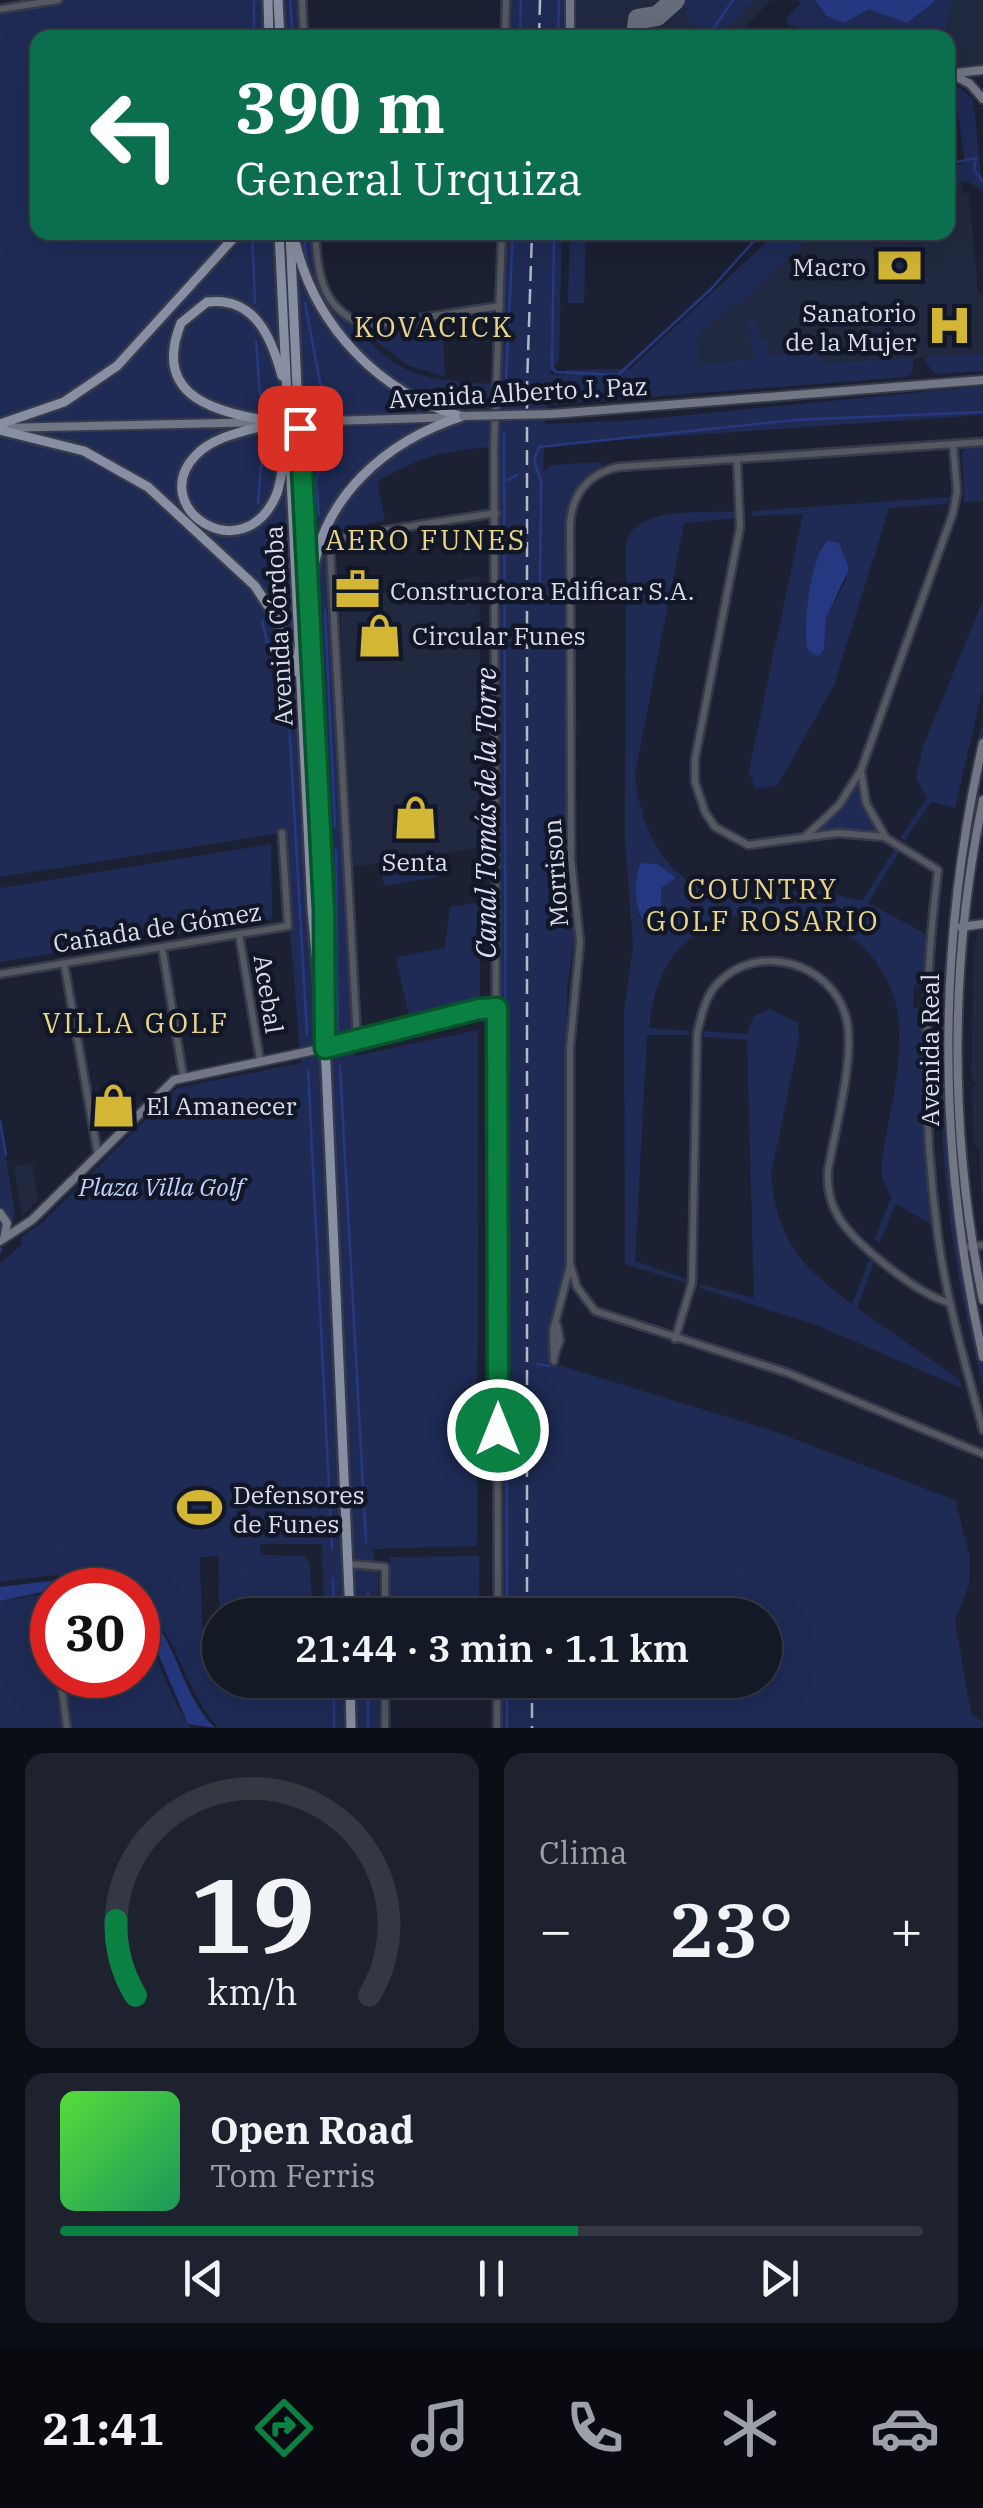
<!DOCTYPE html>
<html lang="es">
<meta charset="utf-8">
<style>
:root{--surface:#141926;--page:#1d222e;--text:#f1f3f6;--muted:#9da0a7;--line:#333843;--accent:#0b8043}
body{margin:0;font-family:"IBM Plex Serif",serif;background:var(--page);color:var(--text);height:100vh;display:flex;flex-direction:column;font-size:38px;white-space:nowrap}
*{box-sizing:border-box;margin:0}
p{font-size:32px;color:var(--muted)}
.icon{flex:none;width:55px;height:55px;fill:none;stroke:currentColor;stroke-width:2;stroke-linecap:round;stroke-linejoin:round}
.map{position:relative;height:1728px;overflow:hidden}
.sheet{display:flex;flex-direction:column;gap:25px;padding:25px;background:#0b0e15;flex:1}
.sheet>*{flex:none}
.banner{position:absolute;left:30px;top:30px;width:925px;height:210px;border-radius:20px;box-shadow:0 10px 40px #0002,0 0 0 2px var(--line);background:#0b6e4f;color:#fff;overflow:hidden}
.speed{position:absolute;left:30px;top:1568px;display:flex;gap:20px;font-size:50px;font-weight:700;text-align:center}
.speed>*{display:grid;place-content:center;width:130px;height:130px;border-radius:50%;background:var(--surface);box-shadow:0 10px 40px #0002,0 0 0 2px var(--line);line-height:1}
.speed .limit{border:15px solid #d22;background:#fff;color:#111}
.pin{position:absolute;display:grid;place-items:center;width:85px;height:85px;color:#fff;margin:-42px;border-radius:20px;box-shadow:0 5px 15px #0006}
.me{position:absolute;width:110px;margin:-55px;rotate:0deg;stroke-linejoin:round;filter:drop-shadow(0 0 8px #0008)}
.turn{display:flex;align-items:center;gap:35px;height:210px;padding:0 40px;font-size:45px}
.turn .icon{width:130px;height:130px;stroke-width:2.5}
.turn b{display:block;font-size:70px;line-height:85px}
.big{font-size:75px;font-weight:600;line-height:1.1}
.sheet .tile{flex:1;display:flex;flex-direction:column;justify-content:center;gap:15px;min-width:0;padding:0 35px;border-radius:20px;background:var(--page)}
.sheet .dial{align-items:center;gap:0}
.dial svg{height:260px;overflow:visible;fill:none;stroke:var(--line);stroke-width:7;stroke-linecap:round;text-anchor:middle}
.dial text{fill:var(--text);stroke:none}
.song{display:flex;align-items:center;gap:30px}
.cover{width:120px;height:120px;border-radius:15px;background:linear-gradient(135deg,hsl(110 70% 55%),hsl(150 70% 35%))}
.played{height:10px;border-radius:5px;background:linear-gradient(90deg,var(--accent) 60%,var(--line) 60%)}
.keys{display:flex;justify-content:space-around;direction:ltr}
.heat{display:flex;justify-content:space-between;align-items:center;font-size:55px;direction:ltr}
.sheet .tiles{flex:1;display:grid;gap:25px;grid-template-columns:1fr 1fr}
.tile:last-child{grid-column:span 2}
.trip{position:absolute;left:202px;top:1598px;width:580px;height:100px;border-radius:50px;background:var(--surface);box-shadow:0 10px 40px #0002,0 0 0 2px var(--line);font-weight:600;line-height:100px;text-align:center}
.tab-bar{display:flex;height:160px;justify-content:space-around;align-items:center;background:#080a0f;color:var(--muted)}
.tab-bar .icon{width:70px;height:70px}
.tab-bar .active{color:var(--accent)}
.tab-bar b{font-size:45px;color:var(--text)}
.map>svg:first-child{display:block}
</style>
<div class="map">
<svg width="983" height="1728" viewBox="0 0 983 1728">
<rect width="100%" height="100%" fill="#1b2132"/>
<g fill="#212940">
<polygon points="576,0 771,0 736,37 576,38"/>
<polygon points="798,0 983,0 983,67 948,68 948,38 836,37 789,25 786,19 801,3"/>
<polygon points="961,181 963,194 969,193 978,292 983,294 983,354 641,377 796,233 948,232 948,183"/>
<polygon points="480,576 479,848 353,867 339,585 372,579 376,594"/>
<polygon points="983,931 983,1224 979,1148 974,1143 972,1088 976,1084 971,1076 974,955 977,932"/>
<polygon points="32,1163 38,1200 22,1216 14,1166"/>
</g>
<g fill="#1f2b55" fill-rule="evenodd">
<path d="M 58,0 L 302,0 L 304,37 L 38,38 L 38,232 L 315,233 L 318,280 L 324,292 C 394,366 389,379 497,384 L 502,233 L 562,233 L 559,359 L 549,374 L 565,375 L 566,370 L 630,369 L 776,233 L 815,233 C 799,246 743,304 736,306 L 733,303 L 696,338 L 699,365 L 754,359 L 747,321 L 756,320 L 759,339 L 766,338 L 769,356 L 821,351 L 822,363 L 914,358 L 912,372 L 906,377 L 547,405 L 545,424 L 637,420 L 983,386 L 983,415 L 544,445 L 543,471 L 550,465 L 601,462 L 602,467 L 574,493 L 566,527 L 566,844 L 575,932 L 567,990 L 567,1267 L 550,1333 L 552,1363 L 773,1431 L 955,1500 L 970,1557 L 969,1585 L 955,1620 L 971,1714 L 983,1722 L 983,1728 L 497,1728 L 497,1680 L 765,1680 L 765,1615 L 498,1615 L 494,447 C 449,449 415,458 377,482 L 385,520 L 336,531 L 330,548 L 355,1056 L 478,1030 L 477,1546 L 372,1549 L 378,1575 L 378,1615 L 324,1615 L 322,1544 L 260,1544 L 261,1555 L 304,1556 L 310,1563 L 312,1605 L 307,1610 L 219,1610 L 219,1556 L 200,1557 L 202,1627 L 220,1629 L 220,1680 L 379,1680 L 379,1728 L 218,1728 C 184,1689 179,1635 138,1601 L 138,1590 C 119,1590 108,1579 91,1576 C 60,1572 31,1578 0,1582 L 0,1263 L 23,1244 L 20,1238 L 43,1222 L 177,1088 L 301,1063 L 282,833 L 0,877 L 0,9 Z"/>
<polygon points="506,0 570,0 570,37 506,38"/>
<polygon points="684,0 755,0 719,37 705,38 686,17"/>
<polygon points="798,0 953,0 943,37 836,37 789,25 786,19 801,3"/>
<polygon points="948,84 961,88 973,100 983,192 967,181 948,183 948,167 965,164 958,114 948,106"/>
<polygon points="570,233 586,233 584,303 568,303"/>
<polygon points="442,320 445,376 409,366 364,332"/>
<polygon points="983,354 983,371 935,374 925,361 926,357"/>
<polygon points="967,447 983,447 983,501 964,502 962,452"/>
<path d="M 950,497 L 947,504 L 889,508 L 834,685 L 778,785 L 755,789 L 749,770 L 803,514 L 753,516 L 752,511 ZM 839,543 L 847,578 L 826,618 L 825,641 L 805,632 L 815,564 Z"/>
<path d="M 735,511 L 736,518 L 684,523 L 635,774 C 640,837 676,898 747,900 C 766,901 782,893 800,891 C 820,889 842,896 862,901 L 895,849 L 899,852 L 868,903 L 926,934 L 922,985 L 914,985 L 913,1008 L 920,1009 L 931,1224 L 896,1204 L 879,1243 L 875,1239 L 891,1198 L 882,1177 L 882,1160 C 889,1111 908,1050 895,1001 C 870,909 750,884 683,945 C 660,966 652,999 649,1028 L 689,1031 L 689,1035 L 647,1035 L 635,1261 L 687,1279 L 686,1283 L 625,1264 L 624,1011 L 633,947 L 625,837 L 626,544 C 634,505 703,514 735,511 ZM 646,863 L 676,878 L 661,888 L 662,916 L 656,923 L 644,923 L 639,918 Z"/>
<polygon points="983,600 983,687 955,808 931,802 904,841 900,838 927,798 916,778 923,747"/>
<path d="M 983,718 L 983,743 L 951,937 L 952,1177 L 983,1357 L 983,1386 C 921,1156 932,949 983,718 Z"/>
<polygon points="856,785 877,830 819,831 818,830"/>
<polygon points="271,844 272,919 0,962 0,888"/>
<polygon points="433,855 436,877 384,886 380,863"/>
<polygon points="480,902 480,1000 409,1017 396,957 445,948 450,907"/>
<path d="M 769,1009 L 798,1023 L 799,1039 L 771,1174 C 777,1240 800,1266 852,1304 L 870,1258 L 874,1262 L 857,1308 L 959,1379 L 962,1388 L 814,1324 L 699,1288 L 700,1284 L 754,1298 L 747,1040 L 704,1037 L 704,1031 L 747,1034 L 754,1016 Z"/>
<polygon points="0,1121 15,1215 0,1251"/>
<polygon points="479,1556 479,1610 398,1609 390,1598 390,1557"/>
<path d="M 52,1593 L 52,1675 L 138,1675 L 138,1624 C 161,1657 168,1696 191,1728 L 0,1728 L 0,1601 Z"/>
</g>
<g fill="#263881">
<polygon points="815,0 936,0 907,23 869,9 844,23 827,16"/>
<path d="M 827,541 L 839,543 L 849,569 L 826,618 L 824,649 L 818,656 L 808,650 C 802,629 811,556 827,541 Z"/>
<path d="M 641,863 L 657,864 L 676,878 L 661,888 L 662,916 L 656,923 L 644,923 C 635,909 633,879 641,863 Z"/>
<polygon points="65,1579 113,1590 52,1590 0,1601 0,1587"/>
<path d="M 138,1604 C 179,1638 178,1691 215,1728 L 188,1724 L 157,1651 L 138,1624 Z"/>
</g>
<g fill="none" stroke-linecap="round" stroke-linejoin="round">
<g stroke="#263881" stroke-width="2.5">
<polyline points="254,0 254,38"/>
<polyline points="290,0 293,38"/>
<polyline points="709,35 733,0"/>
<polyline points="520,38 521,0"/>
<polyline points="558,38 559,0"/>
<polyline points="948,164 976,158 974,169 983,182"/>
<polyline points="252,232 255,303"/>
<polyline points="304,232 307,266"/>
<polyline points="554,232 552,368 556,372 618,375 711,289 762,232"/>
<polyline points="305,303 322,393"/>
<polyline points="256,342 260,395"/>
<polyline points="505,400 513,232"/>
<polyline points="504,432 507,1615"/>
<polyline points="505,481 517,475"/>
<polyline points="258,503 262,454"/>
<polyline points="319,515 316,481 325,450"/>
<polyline points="267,532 270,594"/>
<polyline points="540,587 541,480 534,461 539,447 794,420 983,412"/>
<polyline points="325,610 335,826"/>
<polyline points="262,620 267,642 286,668 307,1034"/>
<polyline points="336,850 338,1031"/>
<polyline points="340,1066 366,1542"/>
<polyline points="308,1070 332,1548"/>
<polyline points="0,1121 6,1155"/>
<polyline points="0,1251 1,1249"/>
<polyline points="537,1364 549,1366"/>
<polyline points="333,1579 334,1615"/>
<polyline points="368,1593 368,1615"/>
<polyline points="334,1680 334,1728"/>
<polyline points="368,1680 368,1728"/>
<polyline points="507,1680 507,1728"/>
</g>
<polyline stroke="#676c7c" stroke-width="20" points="636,38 638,19 657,16 675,0"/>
<defs>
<g id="street">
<polyline points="302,0 304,38"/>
<polyline points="0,9 58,0"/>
<polyline points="505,38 506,0"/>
<path d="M 315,232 C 318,276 322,312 369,326 L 500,306"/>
<path d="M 983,442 L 618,467 C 588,474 572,494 570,524 L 571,860 L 580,942 L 570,1047 L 570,1264 L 577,1287 L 595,1311 L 788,1373 L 983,1454"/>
<polyline points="737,459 740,527 695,759 695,782 705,812 715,827 748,845 838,833 885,837"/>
<path d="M 861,770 L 866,803 L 886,838 L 938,870 C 923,990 922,1117 938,1237 C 947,1303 966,1366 983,1430"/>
<polyline points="806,836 839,805 861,770 953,513 957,491 953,444"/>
<polyline points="239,934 260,1060"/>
<polyline points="162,947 183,1075"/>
<polyline points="64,963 98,1155"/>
<polyline points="0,974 288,926 282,833"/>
<polyline points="357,1038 330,548 333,541 348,536 496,513"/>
<polyline points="325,1048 497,1008"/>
<polyline points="962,1248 983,1245"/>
<path d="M 675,1339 L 692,1283 L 697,1034 C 701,1017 705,997 717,984 C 757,941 831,962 846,1017 C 856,1055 835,1130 828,1170 C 827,1186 829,1201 838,1216 C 854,1244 919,1295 950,1303"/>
<polyline points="555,1354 560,1340 557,1325"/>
<polyline points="554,1361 553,1331 570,1266"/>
<polyline points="349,1564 385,1567 385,1615"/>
<polyline points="498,1615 494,447 502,232"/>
<polyline points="60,1675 67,1728"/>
<polyline points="385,1728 385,1680"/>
<polyline points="497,1728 497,1680"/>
</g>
<g id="secondary">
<polyline points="570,38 570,0"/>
<polyline points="757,38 797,38"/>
<polyline points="948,72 970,84 983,99"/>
<polyline points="956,73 983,70"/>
<polyline points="553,414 983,380"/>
<polyline points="330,421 458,417"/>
<polyline points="1,428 262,422"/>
<path d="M 983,743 C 936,949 937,1151 983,1357"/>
<path d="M 983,800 C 949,963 949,1136 983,1300"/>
<polyline points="961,927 983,924"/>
<polyline points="0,1213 7,1223 5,1235"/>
<polyline points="0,1241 32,1220 174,1080 325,1048"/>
</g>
<g id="primary">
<polyline points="268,0 269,38"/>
<polyline points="278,0 280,38"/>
<polyline points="279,232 312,909 326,1065 350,1615"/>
<polyline points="290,232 323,965"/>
<path d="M 296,245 C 316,326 379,393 460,416"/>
<path d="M 277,422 C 221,413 150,400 181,323 L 207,302 C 254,296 271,336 282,376"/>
<path d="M 274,423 C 248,431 215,435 196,455 C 145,508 245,573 277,493 C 282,478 283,462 286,447"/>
<polyline points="0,424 64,402 117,366 239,232"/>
<polyline points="0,430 84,451 148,487 255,586 283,629 297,672"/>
<path d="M 312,580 C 321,497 386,441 463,416"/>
<polyline points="350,1680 351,1728"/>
</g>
</defs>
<use href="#street" stroke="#363b4c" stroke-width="11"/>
<use href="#secondary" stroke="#363b4c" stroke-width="12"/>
<use href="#primary" stroke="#363b4c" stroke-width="14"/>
<use href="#street" stroke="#555861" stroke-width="6"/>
<use href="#secondary" stroke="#727786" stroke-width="8"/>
<use href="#primary" stroke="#888fa2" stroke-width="9"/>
<g stroke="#b3b8c5" stroke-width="2.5" stroke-dasharray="15 8" stroke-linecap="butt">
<polyline points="539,38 540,0"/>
<polyline points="527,1615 527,386 532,232"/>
<polyline points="532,1680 532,1728"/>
</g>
<defs>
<g id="secondary-bridge">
<polyline points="463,416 553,414"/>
<polyline points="277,422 330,421"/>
</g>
</defs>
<use href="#secondary-bridge" stroke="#363b4c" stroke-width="12" stroke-linecap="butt"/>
<use href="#secondary-bridge" stroke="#727786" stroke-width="8"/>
</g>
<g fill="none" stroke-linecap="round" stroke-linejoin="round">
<defs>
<polyline id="route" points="300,428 324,910 325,1048 479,1009 497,1008 498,1430"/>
</defs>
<use href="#route" stroke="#07532c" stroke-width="25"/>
<use href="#route" stroke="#0b8043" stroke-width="18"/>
</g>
<defs>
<symbol id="bank-bare" viewBox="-9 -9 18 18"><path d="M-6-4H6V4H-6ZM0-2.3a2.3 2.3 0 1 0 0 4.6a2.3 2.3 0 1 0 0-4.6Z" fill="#d4b635" stroke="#121728" stroke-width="2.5" paint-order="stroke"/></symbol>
<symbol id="hospital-bare" viewBox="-9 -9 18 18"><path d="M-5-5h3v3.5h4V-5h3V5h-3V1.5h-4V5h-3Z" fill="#d4b635" stroke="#121728" stroke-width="2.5" paint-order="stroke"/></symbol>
<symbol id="office-bare" viewBox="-9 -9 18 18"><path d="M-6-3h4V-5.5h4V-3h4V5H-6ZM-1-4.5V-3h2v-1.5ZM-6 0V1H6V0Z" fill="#d4b635" stroke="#121728" stroke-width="2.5" paint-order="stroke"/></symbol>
<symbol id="shop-bare" viewBox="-9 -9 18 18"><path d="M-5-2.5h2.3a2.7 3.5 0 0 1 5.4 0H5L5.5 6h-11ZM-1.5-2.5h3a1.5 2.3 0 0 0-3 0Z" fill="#d4b635" stroke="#121728" stroke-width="2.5" paint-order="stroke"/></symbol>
<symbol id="stadium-bare" viewBox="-9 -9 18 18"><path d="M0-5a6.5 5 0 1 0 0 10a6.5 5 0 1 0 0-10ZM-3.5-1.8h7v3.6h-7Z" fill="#d4b635" stroke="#121728" stroke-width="2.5" paint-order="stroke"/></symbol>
</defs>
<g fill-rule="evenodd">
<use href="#bank-bare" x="868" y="234" width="63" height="63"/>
<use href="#hospital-bare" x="918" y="294" width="63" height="63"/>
<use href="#office-bare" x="326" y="558" width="63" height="63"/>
<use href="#shop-bare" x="348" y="604" width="63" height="63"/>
<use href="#shop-bare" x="384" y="786" width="63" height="63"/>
<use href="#shop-bare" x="82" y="1074" width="63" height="63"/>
<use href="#stadium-bare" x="168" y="1476" width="63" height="63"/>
</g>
<g text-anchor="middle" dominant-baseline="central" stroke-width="9" stroke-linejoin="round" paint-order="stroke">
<g font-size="25" fill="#d9deea" stroke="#121728" text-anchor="start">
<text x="866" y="266" text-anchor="end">Macro</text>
<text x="916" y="312" text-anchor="end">Sanatorio<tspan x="916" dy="29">de la Mujer</tspan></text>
<text x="390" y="590">Constructora Edificar S.A.</text>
<text x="412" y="635">Circular Funes</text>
<text x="415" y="861" text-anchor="middle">Senta</text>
<text x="146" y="1105">El Amanecer</text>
<text x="233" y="1494">Defensores<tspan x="233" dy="29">de Funes</tspan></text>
</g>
<g font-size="25" fill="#d9deea" stroke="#121728">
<text transform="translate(518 392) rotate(-3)">Avenida Alberto J. Paz</text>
<text transform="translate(278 626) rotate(-93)">Avenida Córdoba</text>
<text transform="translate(555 873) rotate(-94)">Morrison</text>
<text transform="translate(157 927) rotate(-9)">Cañada de Gómez</text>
<text transform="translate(269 994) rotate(81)">Acebal</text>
<text transform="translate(929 1050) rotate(-90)">Avenida Real</text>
</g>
<g font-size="25" font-style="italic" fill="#c3d3fd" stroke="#121728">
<text x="161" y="1186">Plaza Villa Golf</text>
</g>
<g font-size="28" letter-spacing="2.5" fill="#ebd688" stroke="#121728">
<text x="434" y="326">KOVACICK</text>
<text x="426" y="539">AERO FUNES</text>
<text x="763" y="888">COUNTRY<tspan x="763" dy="32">GOLF ROSARIO</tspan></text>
<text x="136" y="1022">VILLA GOLF</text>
</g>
<g font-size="28" font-style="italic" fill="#dae2f8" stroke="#121728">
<text transform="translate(485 813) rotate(-90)">Canal Tomás de la Torre</text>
</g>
</g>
</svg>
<div class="speed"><div class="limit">30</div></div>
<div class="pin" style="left:300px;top:428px;background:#d93025"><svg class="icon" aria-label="arrive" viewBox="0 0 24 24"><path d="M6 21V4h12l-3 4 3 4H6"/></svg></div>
<svg class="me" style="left:498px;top:1430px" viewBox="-20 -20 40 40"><circle r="17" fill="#0b8043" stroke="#fff" stroke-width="3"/><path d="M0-11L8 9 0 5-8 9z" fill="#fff"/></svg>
<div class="trip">21:44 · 3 min · 1.1 km</div>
<div class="banner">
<div class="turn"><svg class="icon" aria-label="left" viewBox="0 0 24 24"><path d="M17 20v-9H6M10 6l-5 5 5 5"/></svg><div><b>390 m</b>General Urquiza</div></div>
</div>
</div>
<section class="sheet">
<div class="tiles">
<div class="tile dial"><svg viewBox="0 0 100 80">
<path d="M14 69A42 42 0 1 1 86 69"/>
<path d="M14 69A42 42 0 0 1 8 46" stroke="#0b8043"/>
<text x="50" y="56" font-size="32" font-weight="700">19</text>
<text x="50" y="72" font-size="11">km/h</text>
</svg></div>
<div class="tile"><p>Clima</p>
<div class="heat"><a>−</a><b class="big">23°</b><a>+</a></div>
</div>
<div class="tile">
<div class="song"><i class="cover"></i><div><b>Open Road</b><p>Tom Ferris</p></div></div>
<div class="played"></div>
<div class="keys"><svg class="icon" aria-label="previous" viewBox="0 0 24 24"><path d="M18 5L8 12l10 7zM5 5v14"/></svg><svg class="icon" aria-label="pause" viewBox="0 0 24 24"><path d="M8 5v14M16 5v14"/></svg><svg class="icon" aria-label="next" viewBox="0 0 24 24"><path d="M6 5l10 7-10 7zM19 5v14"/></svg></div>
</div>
</div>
</section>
<nav class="tab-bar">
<b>21:41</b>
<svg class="icon active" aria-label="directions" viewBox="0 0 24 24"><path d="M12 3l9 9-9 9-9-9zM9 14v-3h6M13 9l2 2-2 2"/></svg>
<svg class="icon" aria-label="music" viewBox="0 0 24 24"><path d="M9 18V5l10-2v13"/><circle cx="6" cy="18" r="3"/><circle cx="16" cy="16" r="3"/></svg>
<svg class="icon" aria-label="phone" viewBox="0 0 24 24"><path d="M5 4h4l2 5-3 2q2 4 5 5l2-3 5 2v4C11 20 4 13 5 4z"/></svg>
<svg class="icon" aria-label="climate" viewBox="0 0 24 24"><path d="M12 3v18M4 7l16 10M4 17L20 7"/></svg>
<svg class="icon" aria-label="car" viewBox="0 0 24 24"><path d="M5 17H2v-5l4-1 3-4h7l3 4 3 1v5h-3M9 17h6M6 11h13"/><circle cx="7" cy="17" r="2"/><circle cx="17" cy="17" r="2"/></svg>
</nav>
